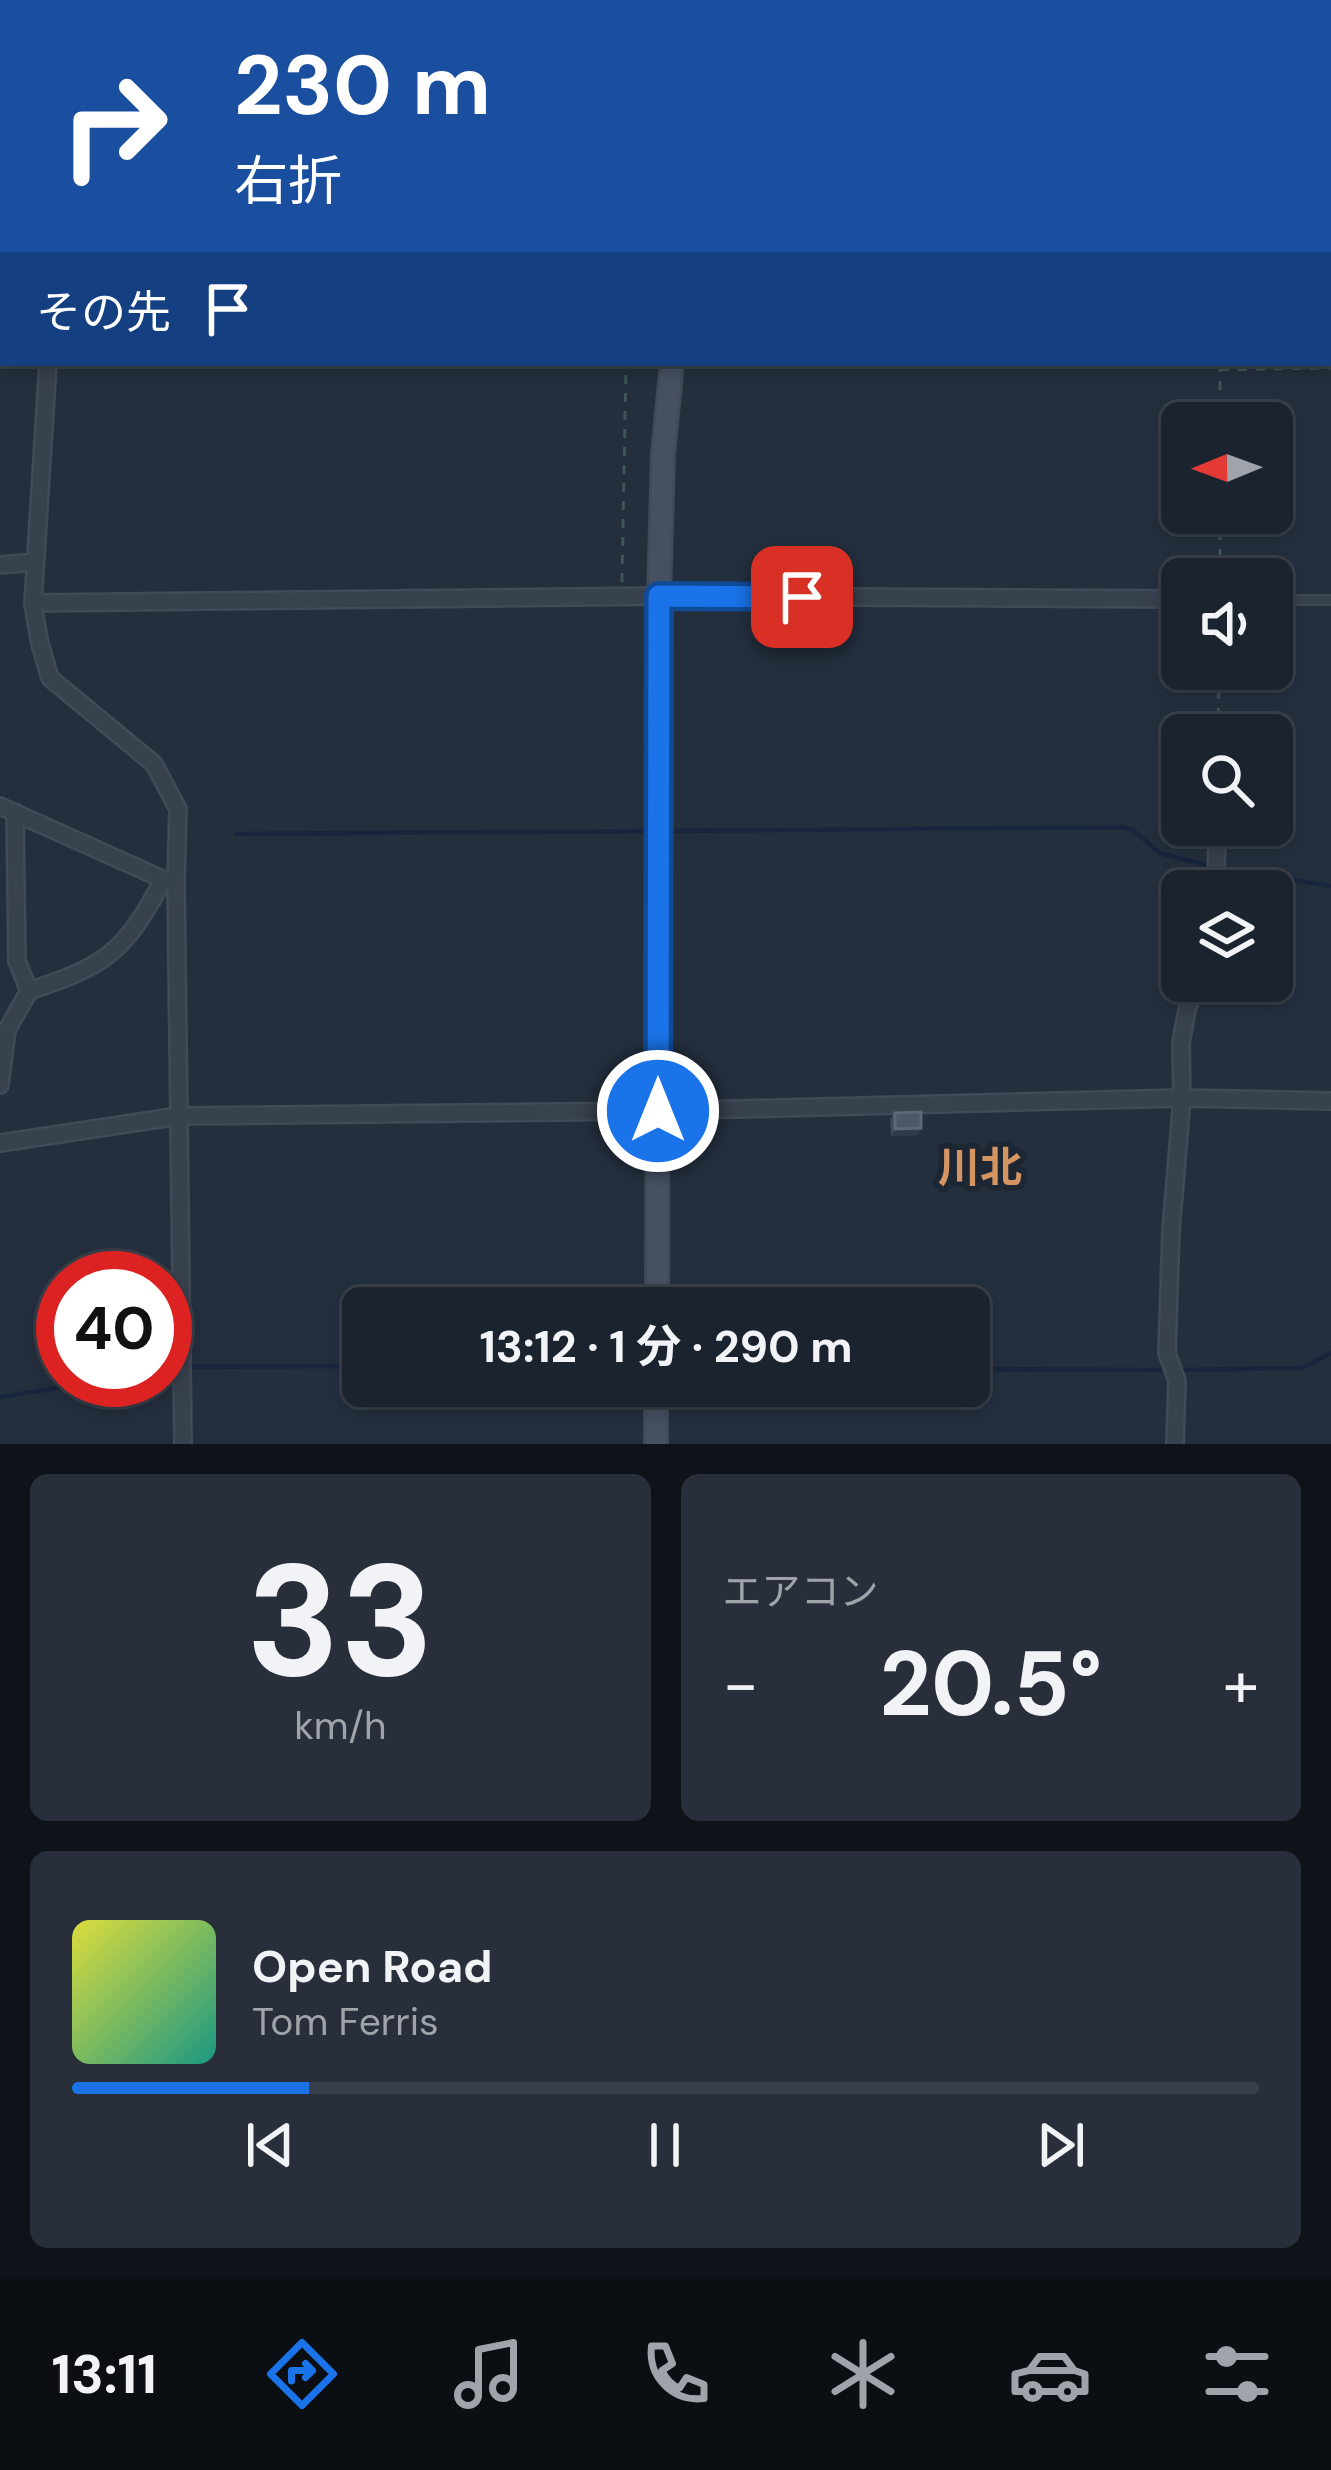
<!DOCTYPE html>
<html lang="ja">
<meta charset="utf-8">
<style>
:root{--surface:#1b232e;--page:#282f3a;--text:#f1f3f6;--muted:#a0a4aa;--line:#39404a;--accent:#1a73e8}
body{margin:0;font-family:"DM Sans","Noto Sans JP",sans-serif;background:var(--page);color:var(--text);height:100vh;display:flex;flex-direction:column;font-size:45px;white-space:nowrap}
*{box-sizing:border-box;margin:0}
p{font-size:39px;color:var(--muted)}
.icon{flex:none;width:66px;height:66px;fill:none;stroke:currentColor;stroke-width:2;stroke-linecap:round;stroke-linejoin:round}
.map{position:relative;height:1444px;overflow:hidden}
.side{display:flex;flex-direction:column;gap:30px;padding:30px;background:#0f1319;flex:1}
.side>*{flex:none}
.hud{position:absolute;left:0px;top:0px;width:1332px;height:366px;box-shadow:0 6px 18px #0003,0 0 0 3px var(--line);background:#1a4fa0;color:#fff;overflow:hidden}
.needle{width:78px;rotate:269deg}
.buttons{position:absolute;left:1161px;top:402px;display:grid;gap:24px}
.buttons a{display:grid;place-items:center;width:132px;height:132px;border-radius:18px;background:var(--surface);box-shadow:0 6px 18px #0003,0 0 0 3px var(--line);font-size:60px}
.speed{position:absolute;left:36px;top:1251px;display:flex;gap:24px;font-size:60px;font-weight:700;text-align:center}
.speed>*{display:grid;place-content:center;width:156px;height:156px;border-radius:50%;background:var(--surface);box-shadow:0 6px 18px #0003,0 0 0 3px var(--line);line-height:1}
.speed .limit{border:18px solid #d22;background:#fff;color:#111}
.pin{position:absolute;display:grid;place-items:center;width:102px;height:102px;color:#fff;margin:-51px;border-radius:24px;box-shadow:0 6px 18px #0006}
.me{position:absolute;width:132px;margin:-66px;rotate:0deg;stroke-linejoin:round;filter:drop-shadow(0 0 9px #0008)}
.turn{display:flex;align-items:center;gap:42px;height:252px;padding:0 36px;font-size:54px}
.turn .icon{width:156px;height:156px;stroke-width:2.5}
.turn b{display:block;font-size:84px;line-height:102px}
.then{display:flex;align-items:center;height:114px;padding:0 36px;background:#0003;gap:24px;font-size:45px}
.big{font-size:90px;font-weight:700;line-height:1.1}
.side .widget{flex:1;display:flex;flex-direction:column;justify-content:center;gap:18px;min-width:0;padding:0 42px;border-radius:18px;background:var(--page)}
.side .dial{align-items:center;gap:0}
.dial b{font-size:156px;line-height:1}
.song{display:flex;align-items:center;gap:36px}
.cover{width:144px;height:144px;border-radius:18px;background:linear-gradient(135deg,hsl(60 70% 55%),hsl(170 70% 35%))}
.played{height:12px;border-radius:6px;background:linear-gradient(90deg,var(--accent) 20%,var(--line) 20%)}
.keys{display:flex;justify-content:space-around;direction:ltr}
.heat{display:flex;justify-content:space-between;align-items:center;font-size:66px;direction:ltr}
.side .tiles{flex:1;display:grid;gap:30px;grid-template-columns:1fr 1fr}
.widget:last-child{grid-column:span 2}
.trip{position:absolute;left:342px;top:1287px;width:648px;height:120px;border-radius:18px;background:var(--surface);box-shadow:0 6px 18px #0003,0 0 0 3px var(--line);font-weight:700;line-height:120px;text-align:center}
.tabs{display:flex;height:192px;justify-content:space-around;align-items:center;background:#0b0e12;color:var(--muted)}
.tabs .icon{width:84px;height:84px}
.tabs .current{color:var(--accent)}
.tabs b{font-size:54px;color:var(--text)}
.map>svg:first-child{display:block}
</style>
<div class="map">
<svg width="1331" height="1444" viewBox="0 0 1331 1444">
<rect width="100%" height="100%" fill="#242f3e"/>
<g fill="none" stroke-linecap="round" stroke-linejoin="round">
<g stroke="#17263c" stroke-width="4.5">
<polyline points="667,831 1122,827 1133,830 1160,853 1209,866"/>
<polyline points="236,834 650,831"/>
<polyline points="1220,868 1331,886"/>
<polyline points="188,1367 363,1366"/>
<polyline points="969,1369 1167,1370"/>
<polyline points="1179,1370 1302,1368 1331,1353"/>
<polyline points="0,1397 108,1380"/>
</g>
<defs>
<polyline id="lane" points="1272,600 1331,600"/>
<g id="street">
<polyline points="85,3 85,0"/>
<polyline points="0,202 3,202"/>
<polyline points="0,356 3,357"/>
<polyline points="48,363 33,603 39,640 50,678 154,764 178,809 176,881 183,1444"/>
<polyline points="0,565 35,562"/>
<polyline points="33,603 659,596 1182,599"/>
<polyline points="0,806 167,881"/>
<polyline points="15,812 17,961 29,991"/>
<polyline points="1216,891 1217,825"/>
<path d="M 0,1085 L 7,1030 L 29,991 C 105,966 124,953 162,882"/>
<polyline points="0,1143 179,1116 658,1111 1182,1098 1331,1101"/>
<polyline points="1175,1444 1177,1381 1167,1353 1171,1230 1182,1098 1181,1043 1187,1010 1199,981"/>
</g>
<g id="secondary">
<polyline points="744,3 745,0"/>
<polyline points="657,1308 659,596 663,454 672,363"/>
<polyline points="656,1444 656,1386"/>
</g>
</defs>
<use href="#lane" stroke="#414a57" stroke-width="12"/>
<use href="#street" stroke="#414a57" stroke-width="20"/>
<use href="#secondary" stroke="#414a57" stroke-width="26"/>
<g stroke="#3f5557" stroke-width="3" stroke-dasharray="9 9" stroke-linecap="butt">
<polyline points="627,3 627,0"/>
<polyline points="1162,3 1162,0"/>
<polyline points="1329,127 1331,127"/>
<polyline points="627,363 654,364"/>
<polyline points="1220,363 1220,423"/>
<polyline points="687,365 723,366"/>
<polyline points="1220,370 1331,368"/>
<polyline points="1220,513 1220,579"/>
<polyline points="622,582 626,363"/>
<polyline points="1218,735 1219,669"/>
</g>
<use href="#lane" stroke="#38414e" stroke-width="8"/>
<use href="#street" stroke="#38414e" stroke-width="15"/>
<use href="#secondary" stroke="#465061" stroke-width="21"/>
</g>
<polygon fill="#3f4b5c" points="895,1113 921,1128 917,1135 891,1136 890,1119"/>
<polygon fill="#2f3b4b" points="921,1128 917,1135 891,1136 895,1129"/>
<polygon fill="#4b5868" stroke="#5c6777" stroke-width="3" points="921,1112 921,1128 895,1129 895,1113"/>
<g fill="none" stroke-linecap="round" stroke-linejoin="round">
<defs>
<polyline id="route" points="658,1111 659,596 802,597"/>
</defs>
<use href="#route" stroke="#114b97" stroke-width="30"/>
<use href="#route" stroke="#1a73e8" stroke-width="21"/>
</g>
<g text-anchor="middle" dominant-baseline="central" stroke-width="12" stroke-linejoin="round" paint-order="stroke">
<g font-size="42" font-weight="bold" fill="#d59563" stroke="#1d2633">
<text x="980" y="1167">川北</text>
</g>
</g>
</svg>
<div class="buttons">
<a><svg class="needle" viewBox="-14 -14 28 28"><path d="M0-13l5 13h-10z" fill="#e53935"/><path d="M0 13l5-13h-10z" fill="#a0a4aa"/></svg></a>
<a><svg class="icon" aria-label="sound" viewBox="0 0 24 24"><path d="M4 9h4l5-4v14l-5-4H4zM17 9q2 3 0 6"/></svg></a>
<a><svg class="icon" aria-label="search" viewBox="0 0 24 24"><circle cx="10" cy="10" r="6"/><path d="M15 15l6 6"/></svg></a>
<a><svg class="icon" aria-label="layers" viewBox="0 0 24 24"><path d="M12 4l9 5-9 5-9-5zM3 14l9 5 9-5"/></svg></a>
</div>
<div class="speed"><div class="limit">40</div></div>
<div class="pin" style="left:802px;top:597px;background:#d93025"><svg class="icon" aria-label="arrive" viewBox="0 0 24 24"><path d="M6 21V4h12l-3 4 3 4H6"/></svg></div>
<svg class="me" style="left:658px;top:1111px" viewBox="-20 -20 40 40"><circle r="17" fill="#1a73e8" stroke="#fff" stroke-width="3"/><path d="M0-11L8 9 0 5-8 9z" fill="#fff"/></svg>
<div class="trip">13:12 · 1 分 · 290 m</div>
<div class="hud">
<div class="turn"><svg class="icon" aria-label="right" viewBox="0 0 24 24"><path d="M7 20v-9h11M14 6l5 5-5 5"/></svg><div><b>230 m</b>右折</div></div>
<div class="then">その先<svg class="icon" aria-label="arrive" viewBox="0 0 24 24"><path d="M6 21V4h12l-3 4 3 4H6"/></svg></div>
</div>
</div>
<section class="side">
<div class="tiles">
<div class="widget dial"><b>33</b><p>km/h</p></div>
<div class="widget"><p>エアコン</p>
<div class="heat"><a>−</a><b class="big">20.5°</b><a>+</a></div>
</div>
<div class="widget">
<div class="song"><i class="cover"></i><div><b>Open Road</b><p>Tom Ferris</p></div></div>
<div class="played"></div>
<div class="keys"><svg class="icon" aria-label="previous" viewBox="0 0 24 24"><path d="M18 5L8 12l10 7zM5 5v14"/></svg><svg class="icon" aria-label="pause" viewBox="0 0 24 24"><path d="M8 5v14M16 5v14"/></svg><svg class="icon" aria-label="next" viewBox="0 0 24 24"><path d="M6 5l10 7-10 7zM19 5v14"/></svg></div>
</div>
</div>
</section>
<nav class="tabs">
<b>13:11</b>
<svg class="icon current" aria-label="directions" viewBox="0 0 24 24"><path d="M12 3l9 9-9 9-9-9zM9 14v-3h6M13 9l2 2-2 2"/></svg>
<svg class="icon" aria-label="music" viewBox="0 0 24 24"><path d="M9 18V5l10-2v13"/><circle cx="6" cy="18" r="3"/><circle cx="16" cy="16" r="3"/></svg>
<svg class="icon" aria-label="phone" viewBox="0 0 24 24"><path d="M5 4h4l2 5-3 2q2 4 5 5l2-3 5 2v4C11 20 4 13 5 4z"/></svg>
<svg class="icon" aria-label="climate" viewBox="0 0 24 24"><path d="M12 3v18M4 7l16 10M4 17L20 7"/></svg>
<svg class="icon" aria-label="car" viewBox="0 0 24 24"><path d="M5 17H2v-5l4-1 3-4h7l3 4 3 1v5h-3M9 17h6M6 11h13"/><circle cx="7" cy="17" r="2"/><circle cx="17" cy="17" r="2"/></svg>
<svg class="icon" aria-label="filters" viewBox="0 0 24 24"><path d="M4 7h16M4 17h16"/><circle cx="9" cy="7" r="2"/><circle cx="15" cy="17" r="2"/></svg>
</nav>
